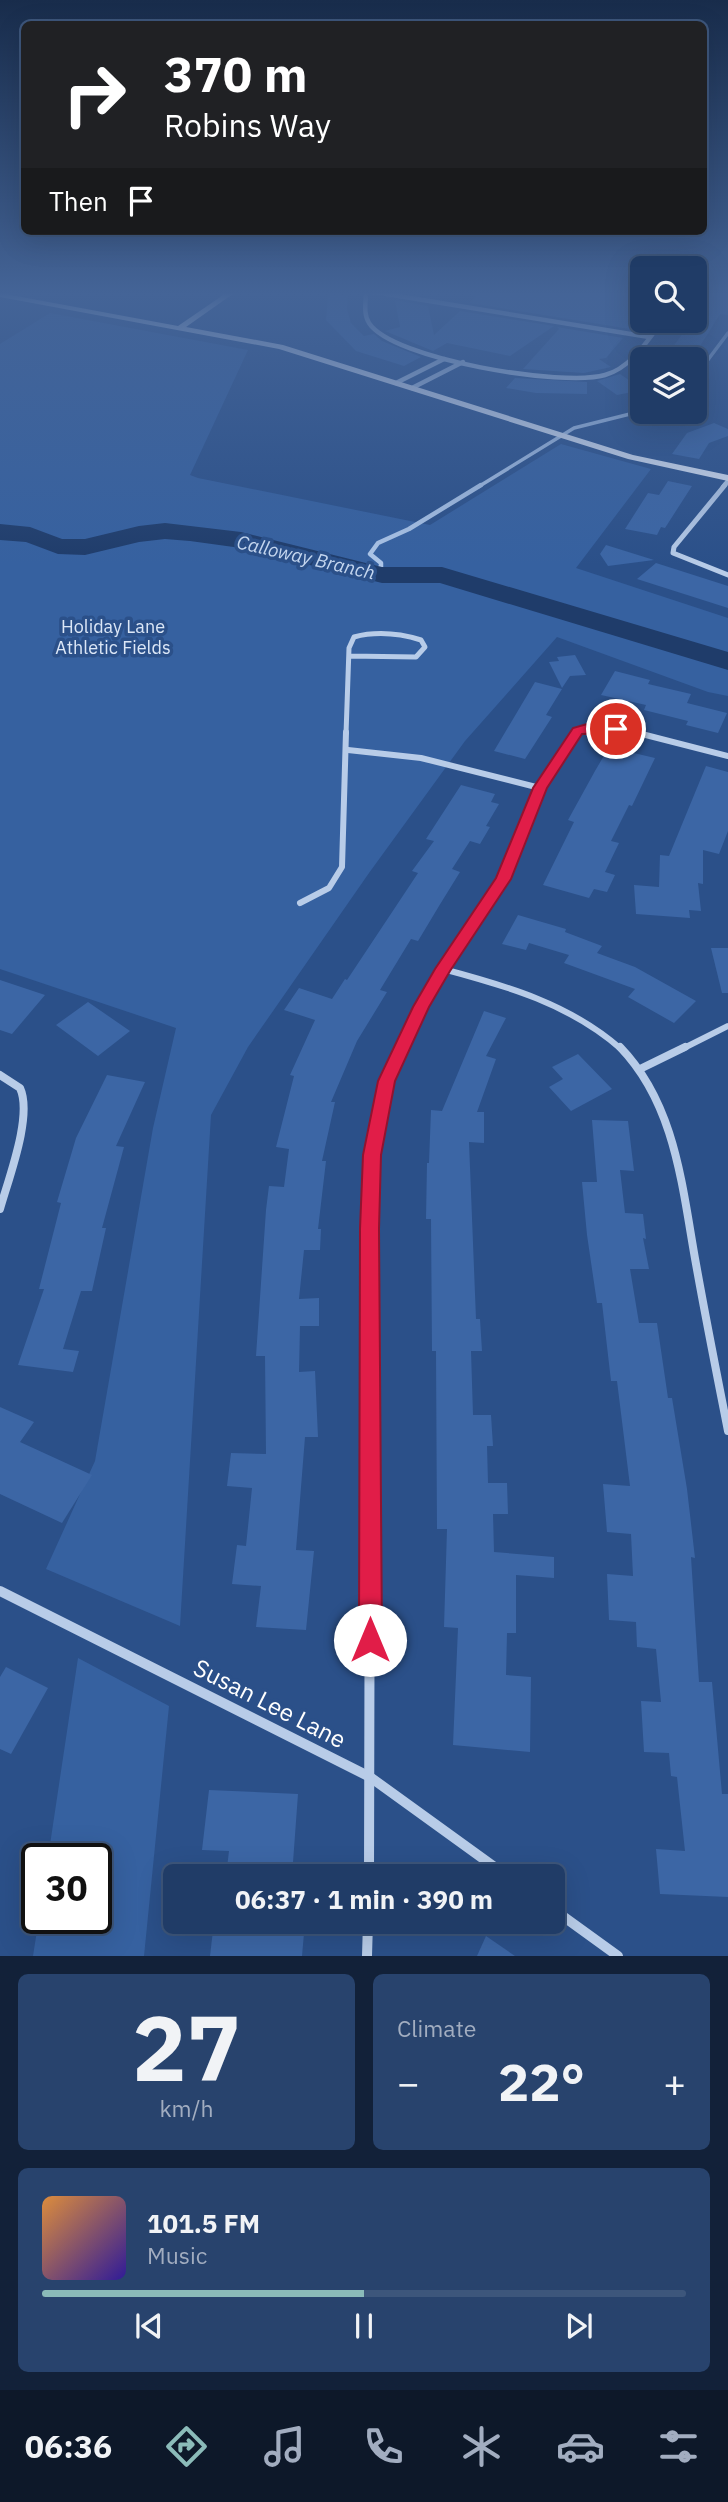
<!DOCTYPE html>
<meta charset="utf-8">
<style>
:root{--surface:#203c67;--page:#28436d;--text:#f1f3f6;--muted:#a2adc0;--line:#3d567b;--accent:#8bbbb9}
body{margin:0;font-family:"IBM Plex Sans",sans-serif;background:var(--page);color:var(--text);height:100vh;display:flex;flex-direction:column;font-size:26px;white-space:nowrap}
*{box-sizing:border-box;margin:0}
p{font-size:23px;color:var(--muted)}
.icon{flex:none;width:38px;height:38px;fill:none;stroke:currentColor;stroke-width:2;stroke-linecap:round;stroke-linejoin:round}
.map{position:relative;height:1956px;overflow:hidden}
.sheet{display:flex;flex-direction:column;gap:18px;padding:18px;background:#122139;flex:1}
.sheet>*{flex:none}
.top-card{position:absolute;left:21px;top:21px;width:686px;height:214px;border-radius:10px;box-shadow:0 7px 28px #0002,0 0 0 2px var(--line);background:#202124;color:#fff;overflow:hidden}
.fabs{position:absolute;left:630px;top:256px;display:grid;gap:14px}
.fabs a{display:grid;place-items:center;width:77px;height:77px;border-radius:10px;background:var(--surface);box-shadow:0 7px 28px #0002,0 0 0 2px var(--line);font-size:35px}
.speed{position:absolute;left:21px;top:1843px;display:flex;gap:14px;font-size:35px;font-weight:700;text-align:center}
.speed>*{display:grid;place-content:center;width:91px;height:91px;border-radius:50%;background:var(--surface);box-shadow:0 7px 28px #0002,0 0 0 2px var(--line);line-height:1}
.speed .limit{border:4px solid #111;border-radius:10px;background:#fff;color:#111}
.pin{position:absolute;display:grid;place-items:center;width:60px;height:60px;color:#fff;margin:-30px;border:4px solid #fff;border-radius:50%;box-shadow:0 2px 7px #0007}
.me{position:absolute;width:77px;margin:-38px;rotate:0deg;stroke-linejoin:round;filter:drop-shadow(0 0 5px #0008)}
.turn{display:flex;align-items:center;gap:24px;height:147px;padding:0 28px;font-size:32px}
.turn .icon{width:91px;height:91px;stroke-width:2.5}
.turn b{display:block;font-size:49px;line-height:60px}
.then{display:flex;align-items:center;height:66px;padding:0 28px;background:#0003;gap:14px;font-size:26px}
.big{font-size:52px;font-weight:800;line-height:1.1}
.sheet .tile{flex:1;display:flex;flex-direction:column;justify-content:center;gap:10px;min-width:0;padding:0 24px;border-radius:10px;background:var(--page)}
.sheet .dial{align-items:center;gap:0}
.dial b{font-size:91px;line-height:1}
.song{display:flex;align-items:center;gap:21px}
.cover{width:84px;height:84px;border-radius:10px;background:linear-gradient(135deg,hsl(30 70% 55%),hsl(250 70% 35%))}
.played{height:7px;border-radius:4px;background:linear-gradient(90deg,var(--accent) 50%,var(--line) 50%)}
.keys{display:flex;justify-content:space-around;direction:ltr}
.heat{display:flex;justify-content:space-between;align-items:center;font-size:38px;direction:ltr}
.sheet .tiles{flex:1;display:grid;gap:18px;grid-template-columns:1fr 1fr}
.tile:last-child{grid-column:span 2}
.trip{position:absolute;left:163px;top:1864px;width:402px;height:70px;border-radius:10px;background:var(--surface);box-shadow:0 7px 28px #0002,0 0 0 2px var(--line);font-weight:800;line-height:70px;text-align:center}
.dock{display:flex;height:112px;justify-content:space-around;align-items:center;background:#0d1829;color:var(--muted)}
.dock .icon{width:49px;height:49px}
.dock .current{color:var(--accent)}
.dock b{font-size:32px;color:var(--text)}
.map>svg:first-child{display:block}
</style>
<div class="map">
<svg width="728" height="1956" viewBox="0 0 728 1956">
<rect width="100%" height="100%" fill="#2b5089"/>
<g fill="#3661a0">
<polygon points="50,313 248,350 190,475 198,478 430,525 561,444 651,469 576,568 728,618 728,696 708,692 557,637 465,741 369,873 248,1047 211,1115 180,1626 46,1569 95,1461 153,1128 176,1028 0,969 0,344"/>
<polygon points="78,1658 169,1706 144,1956 33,1956 39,1918 96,1918 96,1858 48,1858"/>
</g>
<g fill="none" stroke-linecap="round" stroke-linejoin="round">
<g stroke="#adc6e8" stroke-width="3.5">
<polyline points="695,377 728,333"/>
<polyline points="478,487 574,428 642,411"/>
</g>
<polyline stroke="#adc6e8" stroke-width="4.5" points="370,572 381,567 381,563 370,554 378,543 409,529 481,485"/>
<polygon fill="#1f3c6a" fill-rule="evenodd" points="165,523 241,532 382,567 442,567 728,652 728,670 440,583 382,583 241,548 190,541 165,539 139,542 85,555 58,554 26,542 0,540 0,524 30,527 62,539 85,539 139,526"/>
</g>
<g fill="#3c66a5">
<polygon points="481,291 642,291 642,314 630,329 469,303"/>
<polygon points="714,291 728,291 728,315 720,314 692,359 664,359"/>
<polygon points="328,294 348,295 347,309 351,323 364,336 374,334 382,341 421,357 404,366 356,351 326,320"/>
<polygon points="395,300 428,306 434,335 460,311 554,326 510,356 447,343 433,351 385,331 400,327"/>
<polygon points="557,327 623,338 606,358 599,359 611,367 584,373 523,369 559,329"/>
<polygon points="620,374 642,389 642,390 617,395 597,381"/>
<polygon points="515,378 587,382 587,394 536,393 506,388"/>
<polygon points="714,423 728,429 728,436 709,443 699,459 672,454 687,433"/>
<polygon points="668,481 692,486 665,528 661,527 657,535 625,529 648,493 659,495"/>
<polygon points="606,545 654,560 608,566 600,554"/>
<polygon points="656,563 728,586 728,608 637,579"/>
<polygon points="575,655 586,675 570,676 562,688 549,662 559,661 557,657"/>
<polygon points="615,671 650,680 648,684 691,694 687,703 727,713 718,733 686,725 688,721 644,710 646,705 601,695"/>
<polygon points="535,682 562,689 546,715 552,717 525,759 494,751"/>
<polygon points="621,750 655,758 632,806 629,805 611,841 619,843 605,872 615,875 607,892 594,889 589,898 543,885 574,822 568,820 595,771 605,754 617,757"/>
<polygon points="706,766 728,772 728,831 719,854 703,850 703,884 698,883 701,911 689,910 690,918 636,914 634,885 659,887 660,855 669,856"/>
<polygon points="461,785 495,794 491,802 499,804 486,826 490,827 480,844 470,841 452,869 460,872 439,906 418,941 411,939 380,990 387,992 357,1041 331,1102 335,1102 322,1161 326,1161 318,1229 321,1229 320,1250 304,1250 299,1299 319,1298 319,1326 300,1326 299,1372 315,1371 318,1437 305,1437 296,1550 314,1551 306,1630 256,1627 261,1586 232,1584 237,1545 246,1546 252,1488 227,1486 231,1453 266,1454 265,1356 256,1356 266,1210 269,1186 284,1187 289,1149 276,1147 294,1076 290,1075 315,1020 284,1010 299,988 332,999 345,979 347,980 418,873 412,871 434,841 426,839"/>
<polygon points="518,915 566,929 565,932 602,946 597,953 635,967 696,1001 674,1023 628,997 635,989 564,963 569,955 529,943 526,950 502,944"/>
<polygon points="711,948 728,948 728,993 722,993"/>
<polygon points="0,980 45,995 12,1034 0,1030"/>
<polygon points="88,1002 130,1031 98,1056 56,1025"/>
<polygon points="484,1011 506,1018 486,1056 496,1059 477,1112 484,1112 484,1143 469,1142 476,1319 480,1319 482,1351 471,1351 473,1415 491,1415 493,1446 487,1446 488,1483 507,1483 508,1514 493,1514 494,1552 554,1557 554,1578 516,1575 516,1633 507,1633 506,1675 531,1677 530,1752 453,1745 458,1628 444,1627 447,1529 437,1529 436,1351 432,1351 431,1219 426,1219 427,1163 429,1163 431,1110 442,1111"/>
<polygon points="578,1054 612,1089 571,1111 549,1087 563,1079 552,1067"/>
<polygon points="107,1075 145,1082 116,1146 124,1147 102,1228 106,1228 92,1291 81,1291 63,1349 79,1351 73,1372 18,1365 44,1289 39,1289 61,1203 57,1202 76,1138"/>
<polygon points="592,1120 628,1121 634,1171 620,1170 625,1213 643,1214 646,1239 643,1238 649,1269 630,1269 639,1323 657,1323 668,1398 672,1398 687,1489 695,1558 691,1557 699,1682 712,1682 722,1794 728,1794 728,1897 660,1894 656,1849 685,1851 677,1777 671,1776 669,1753 644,1752 641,1701 661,1702 656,1649 637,1647 636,1622 609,1620 607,1574 633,1576 631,1534 607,1532 603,1484 630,1486 617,1381 611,1381 602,1303 597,1303 587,1235 582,1182 597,1182"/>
<polygon points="0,1407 34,1422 20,1442 92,1475 62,1523 0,1494"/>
<polygon points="6,1667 48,1688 11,1754 0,1749 0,1677"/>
<polygon points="209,1790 298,1794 292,1876 226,1876 229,1851 202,1850"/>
<polygon points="214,1922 305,1922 302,1956 210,1956"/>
<polygon points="486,1936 515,1956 477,1956"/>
</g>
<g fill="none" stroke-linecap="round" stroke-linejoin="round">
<g stroke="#b8cce8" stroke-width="4.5">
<path d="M 366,291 C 366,301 363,314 369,323 C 393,360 564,387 605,375 C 631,368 648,340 663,320"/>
<polyline points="368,291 649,337"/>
<polyline points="396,383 444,359"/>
<polyline points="412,388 463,362"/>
<polyline points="723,487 728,481"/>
</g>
<g stroke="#b8cce8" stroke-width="5">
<polyline points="725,485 674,547 673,553 728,575"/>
<path d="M 346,734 L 349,648 L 354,637 C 377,631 398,633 421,640 L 425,647 L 416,657 L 349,656"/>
<polyline points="575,734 577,731 611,729 643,734"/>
</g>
<g stroke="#b8cce8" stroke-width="6">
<polyline points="634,732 728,756"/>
<polyline points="348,750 421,758 540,788"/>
<polyline points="300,903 329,888 342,867 346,732"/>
<path d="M 443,969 C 507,986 570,1004 621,1049"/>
<polyline points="402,1049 421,1007 443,969 503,879 540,788 576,732"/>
<polyline points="682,1049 728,1026"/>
</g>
<g stroke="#b8cce8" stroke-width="8">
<path d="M 620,1047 C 676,1105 682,1187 696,1264 C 706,1320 717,1375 728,1431"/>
<polyline points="640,1069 685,1047"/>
<path d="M 0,1075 L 20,1088 C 33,1116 8,1180 0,1209"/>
<polyline points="370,1448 372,1155 387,1081 403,1047"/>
</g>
<g stroke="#b8cce8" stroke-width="10">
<polyline points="0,1591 370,1777 507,1876"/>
<polyline points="369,1876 370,1447"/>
<polyline points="553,1909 618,1956"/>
<polyline points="367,1956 368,1922"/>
</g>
<polygon fill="#e2eaf8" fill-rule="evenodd" points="229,291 237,291 186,327 283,345 633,455 728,475 728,481 628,459 279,349 0,297 0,293 178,326"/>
</g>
<linearGradient id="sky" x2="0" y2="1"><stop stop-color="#182c4b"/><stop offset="0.52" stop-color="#446497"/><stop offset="1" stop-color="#446497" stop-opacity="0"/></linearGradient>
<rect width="728" height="565" fill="url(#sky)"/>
<polygon fill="#e11d48" stroke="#92132f" stroke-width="2" points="587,724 616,725 623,729 616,733 582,734 547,788 511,879 450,971 429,1007 395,1081 381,1155 379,1229 382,1640 379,1649 370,1652 362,1649 359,1640 360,1229 363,1155 378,1081 413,1007 435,969 496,878 533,788 573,728"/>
<g text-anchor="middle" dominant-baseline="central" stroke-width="7" stroke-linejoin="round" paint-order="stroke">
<g font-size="18" fill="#dce7f7" stroke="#2b5089">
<text x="113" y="626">Holiday Lane<tspan x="113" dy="21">Athletic Fields</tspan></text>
</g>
<g font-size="19" font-style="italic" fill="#c4d6ef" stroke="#2b5089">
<text transform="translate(306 557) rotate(13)">Calloway Branch</text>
</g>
<g font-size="24" fill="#fff" stroke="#2b5089">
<text transform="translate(270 1703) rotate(27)">Susan Lee Lane</text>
</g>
</g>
</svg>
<div class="fabs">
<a><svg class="icon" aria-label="search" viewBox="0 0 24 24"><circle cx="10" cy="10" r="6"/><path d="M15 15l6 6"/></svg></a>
<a><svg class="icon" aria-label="layers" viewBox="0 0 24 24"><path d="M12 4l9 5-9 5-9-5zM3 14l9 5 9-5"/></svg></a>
</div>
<div class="speed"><div class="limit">30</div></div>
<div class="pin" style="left:616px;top:729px;background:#d93025"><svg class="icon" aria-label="arrive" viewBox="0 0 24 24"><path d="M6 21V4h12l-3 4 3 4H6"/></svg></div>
<svg class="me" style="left:370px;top:1640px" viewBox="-20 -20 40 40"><circle r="19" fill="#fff"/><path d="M0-13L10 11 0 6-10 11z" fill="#e11d48"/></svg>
<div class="trip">06:37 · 1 min · 390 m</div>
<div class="top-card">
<div class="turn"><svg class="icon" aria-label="right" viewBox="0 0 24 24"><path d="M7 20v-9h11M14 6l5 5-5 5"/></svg><div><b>370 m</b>Robins Way</div></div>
<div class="then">Then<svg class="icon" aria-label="arrive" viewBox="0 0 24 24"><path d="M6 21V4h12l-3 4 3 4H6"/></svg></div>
</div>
</div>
<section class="sheet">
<div class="tiles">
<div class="tile dial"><b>27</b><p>km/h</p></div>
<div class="tile"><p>Climate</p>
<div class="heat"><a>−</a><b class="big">22°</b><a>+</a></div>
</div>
<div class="tile">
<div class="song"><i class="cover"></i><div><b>101.5 FM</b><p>Music</p></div></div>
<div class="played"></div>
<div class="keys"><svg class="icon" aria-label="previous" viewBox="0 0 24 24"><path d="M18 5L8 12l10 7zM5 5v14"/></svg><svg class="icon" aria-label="pause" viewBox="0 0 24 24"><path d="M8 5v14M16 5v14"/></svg><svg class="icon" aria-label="next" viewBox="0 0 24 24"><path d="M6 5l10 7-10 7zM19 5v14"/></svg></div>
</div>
</div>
</section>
<nav class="dock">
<b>06:36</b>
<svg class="icon current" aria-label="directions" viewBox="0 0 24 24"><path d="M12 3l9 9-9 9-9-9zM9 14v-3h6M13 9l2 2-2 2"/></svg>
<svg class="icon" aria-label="music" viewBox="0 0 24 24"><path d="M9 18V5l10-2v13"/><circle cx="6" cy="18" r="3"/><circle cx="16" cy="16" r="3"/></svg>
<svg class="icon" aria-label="phone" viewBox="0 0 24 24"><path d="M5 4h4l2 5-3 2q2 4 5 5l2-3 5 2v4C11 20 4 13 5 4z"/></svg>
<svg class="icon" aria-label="climate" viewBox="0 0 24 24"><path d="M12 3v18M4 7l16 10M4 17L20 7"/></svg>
<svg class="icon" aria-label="car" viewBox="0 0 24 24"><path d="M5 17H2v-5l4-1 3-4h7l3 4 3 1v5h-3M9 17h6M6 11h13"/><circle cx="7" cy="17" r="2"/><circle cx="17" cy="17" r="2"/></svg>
<svg class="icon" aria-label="filters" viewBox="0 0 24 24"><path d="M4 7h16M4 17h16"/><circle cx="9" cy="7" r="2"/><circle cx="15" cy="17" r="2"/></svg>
</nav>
